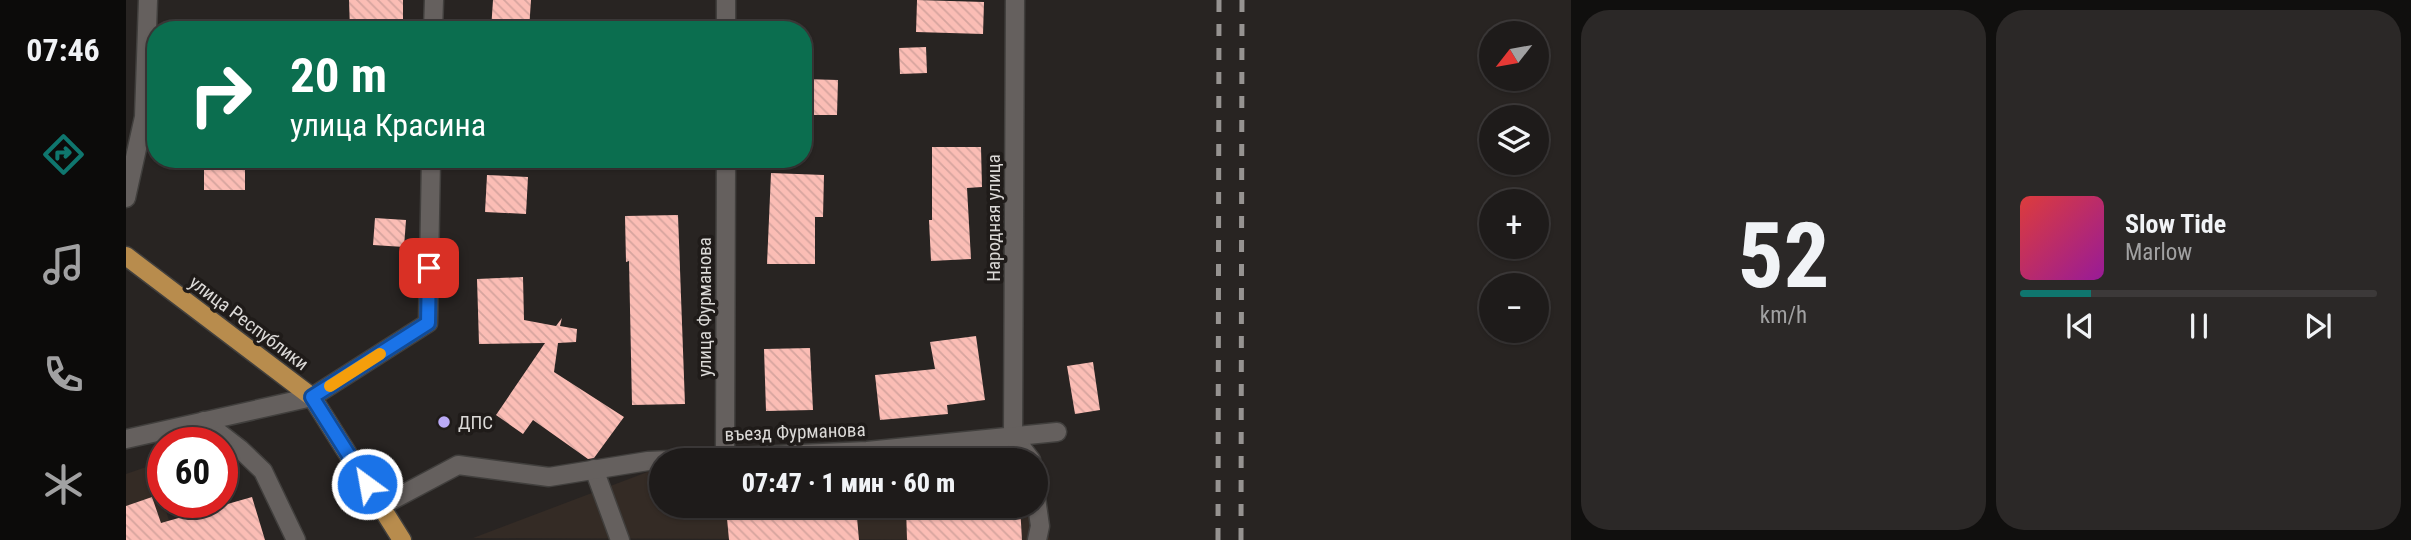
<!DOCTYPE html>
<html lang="ru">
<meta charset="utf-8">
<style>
:root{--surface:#1e1b1a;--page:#2b2827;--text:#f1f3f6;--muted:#a1a1a2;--line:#3c3939;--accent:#0f766e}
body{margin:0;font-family:"Roboto Condensed",sans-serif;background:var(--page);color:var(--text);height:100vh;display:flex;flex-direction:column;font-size:26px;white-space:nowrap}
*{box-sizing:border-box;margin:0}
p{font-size:23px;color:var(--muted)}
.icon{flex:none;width:38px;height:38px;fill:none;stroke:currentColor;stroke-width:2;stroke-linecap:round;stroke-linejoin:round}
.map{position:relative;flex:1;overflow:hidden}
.drawer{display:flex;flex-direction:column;gap:10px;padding:10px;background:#100f0e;width:840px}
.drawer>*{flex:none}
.hud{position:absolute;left:21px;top:21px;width:665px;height:147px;border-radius:28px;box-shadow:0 2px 5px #0004,0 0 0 2px var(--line);background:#0b6e4f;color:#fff;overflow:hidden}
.needle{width:46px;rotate:239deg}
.buttons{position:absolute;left:1353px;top:21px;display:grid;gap:14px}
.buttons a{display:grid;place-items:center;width:70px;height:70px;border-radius:50%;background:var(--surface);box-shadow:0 2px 5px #0004,0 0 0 2px var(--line);font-size:35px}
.speed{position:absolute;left:21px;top:427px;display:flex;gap:14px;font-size:35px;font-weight:700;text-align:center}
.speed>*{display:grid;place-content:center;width:91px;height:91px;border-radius:50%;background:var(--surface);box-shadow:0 2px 5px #0004,0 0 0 2px var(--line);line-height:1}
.speed .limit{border:10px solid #d22;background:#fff;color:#111}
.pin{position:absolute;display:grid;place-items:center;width:60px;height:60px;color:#fff;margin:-30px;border-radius:14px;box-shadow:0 4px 10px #0006}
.me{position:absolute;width:77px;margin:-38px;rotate:328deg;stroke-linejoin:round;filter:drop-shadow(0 0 5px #0008)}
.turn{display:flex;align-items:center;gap:24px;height:147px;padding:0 28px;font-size:32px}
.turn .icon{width:91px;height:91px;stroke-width:2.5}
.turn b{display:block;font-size:49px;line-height:60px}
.drawer .tile{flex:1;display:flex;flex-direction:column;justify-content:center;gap:10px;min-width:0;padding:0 24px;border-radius:28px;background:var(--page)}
.drawer .dial{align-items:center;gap:0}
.dial b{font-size:91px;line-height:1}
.song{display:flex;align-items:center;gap:21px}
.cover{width:84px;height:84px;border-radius:10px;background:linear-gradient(135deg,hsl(0 70% 55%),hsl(300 70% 35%))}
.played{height:7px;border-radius:4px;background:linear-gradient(90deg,var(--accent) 20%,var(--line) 20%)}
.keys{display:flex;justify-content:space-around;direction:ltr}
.drawer .tiles{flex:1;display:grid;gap:10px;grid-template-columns:repeat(2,1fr)}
.trip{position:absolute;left:523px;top:448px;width:399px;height:70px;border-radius:35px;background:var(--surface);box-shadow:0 2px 5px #0004,0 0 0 2px var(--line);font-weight:800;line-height:70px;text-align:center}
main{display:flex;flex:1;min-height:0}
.dock{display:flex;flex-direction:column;width:126px;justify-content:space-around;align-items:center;background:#0c0b0a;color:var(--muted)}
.dock .icon{width:49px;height:49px}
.dock .on{color:var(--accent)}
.dock b{font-size:32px;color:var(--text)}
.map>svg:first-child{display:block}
</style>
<main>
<nav class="dock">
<b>07:46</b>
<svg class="icon on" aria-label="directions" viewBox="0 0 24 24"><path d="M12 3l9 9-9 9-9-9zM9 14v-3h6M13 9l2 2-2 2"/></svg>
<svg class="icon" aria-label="music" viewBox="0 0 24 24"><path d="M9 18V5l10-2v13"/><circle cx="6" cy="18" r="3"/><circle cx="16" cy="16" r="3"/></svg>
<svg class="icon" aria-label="phone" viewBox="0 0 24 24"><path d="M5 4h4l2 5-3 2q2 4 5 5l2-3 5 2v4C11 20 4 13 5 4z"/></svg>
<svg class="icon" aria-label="climate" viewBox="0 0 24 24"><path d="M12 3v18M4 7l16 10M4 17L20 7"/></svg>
</nav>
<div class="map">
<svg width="1445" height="540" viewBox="0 0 1445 540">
<defs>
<pattern id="building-back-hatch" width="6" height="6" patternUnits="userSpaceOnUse" patternTransform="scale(1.75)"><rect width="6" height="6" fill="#fbbdb5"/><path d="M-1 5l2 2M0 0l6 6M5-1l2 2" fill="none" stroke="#d6a49e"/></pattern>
</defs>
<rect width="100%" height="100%" fill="#282422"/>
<g fill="#342b25">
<polygon points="897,453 899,460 748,460"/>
<polygon points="26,465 49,540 0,540 0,474"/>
<polygon points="535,470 536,506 910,506 910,494 924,540 347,538 524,471"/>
</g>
<g fill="url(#building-back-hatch)">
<polygon points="223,0 277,0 277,30 224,30"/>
<polygon points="367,0 405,0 403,30 365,30"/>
<polygon points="791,0 858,2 857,34 790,32"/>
<polygon points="800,47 801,73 774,74 773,48"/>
<polygon points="677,79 712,80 711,115 677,115"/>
<polygon points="806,147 855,147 856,187 841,188 845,259 805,261 803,220 806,220"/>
<rect x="78" y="159" width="41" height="31"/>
<polygon points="645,173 698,175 697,217 689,217 689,264 641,264"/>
<polygon points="361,175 402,177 400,214 359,212"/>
<polygon points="552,215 559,404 506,405 503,261 500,262 499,216"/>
<polygon points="249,218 280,220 278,247 247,245"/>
<polygon points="397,277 398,320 430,326 436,318 434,326 451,329 450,342 432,343 428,372 498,417 468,458 462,459 407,420 397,434 370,415 419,343 353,344 351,279"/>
<polygon points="850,336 859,400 821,405 822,414 754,420 749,375 809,369 804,342"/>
<polygon points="684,348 687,410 640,411 638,349"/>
<polygon points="967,362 974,410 949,414 941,366"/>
<polygon points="26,497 35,523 126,497 139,540 0,540 0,506"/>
<polygon points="627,506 730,506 733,540 603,540 600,508"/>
<polygon points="780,506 894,506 896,540 781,540"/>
</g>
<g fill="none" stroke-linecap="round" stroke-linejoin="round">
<defs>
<g id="minor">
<polyline points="307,30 308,0"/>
<polyline points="600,30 600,0"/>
<polyline points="0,198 18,117 22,0"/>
<polyline points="78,421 114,449 137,471 170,540"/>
<polyline points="887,436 889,0"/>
<polyline points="887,436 905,460"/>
<polyline points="0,439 186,397 302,323 305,159"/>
<polyline points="599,456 600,159"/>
<polyline points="468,469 494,540"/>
<polyline points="910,498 914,526 911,540"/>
<polyline points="255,506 332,465 423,477 522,461 741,451 931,432"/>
</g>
<polyline id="major" points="0,256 186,397 276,540"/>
</defs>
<use href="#minor" stroke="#413f3d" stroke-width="21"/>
<use href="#major" stroke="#413f3d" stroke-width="21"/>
<use href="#minor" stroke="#65605e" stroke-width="18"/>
<use href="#major" stroke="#b88c4d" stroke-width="18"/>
<g stroke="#969391" stroke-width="5" stroke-dasharray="12 12" stroke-linecap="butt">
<polyline points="1092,540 1093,0"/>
<polyline points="1115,540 1116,0"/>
</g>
</g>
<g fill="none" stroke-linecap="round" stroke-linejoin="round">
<defs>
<polyline id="route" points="241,484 186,397 302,323 303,268"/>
</defs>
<use href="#route" stroke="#114b97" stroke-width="18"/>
<use href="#route" stroke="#1a73e8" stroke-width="12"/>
<polyline stroke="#f59e0b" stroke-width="12" points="204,386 254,354"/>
</g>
<circle fill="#baaaf6" stroke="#1f1b19" stroke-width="2.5" cx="318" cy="422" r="7"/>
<g text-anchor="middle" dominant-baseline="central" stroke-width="7" stroke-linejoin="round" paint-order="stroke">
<g font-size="19" fill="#dbd9d7" stroke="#1f1b19">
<text transform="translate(867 218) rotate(-90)">Народная улица</text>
<text transform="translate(578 307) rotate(-90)">улица Фурманова</text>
<text transform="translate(123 323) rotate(37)">улица Республики</text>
<text transform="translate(669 432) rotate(-2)">въезд Фурманова</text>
</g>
<g font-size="19" fill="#dbd9d7" stroke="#1f1b19" text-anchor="start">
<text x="332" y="422">ДПС</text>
</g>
</g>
</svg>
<div class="buttons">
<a><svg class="needle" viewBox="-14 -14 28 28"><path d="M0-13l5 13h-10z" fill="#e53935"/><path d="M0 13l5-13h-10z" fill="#a1a1a2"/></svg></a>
<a><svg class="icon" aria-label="layers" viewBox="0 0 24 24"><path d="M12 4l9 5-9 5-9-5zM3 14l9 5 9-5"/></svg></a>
<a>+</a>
<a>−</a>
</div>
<div class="speed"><div class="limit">60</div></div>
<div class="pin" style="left:303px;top:268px;background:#d93025"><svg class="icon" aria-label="arrive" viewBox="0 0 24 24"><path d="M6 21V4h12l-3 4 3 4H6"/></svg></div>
<svg class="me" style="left:241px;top:484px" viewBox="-20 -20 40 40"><circle r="17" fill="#1a73e8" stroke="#fff" stroke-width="3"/><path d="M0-11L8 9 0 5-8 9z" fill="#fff"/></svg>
<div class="trip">07:47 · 1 мин · 60 m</div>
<div class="hud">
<div class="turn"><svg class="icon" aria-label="right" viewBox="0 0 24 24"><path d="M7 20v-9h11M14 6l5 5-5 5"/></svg><div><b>20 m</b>улица Красина</div></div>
</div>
</div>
<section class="drawer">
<div class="tiles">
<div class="tile dial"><b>52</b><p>km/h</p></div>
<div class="tile">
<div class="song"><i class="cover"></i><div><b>Slow Tide</b><p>Marlow</p></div></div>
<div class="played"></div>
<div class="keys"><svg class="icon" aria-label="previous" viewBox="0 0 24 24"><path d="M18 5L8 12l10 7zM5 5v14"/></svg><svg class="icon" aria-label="pause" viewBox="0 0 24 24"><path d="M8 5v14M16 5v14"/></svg><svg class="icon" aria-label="next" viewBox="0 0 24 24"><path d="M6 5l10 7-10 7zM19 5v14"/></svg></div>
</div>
</div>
</section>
</main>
